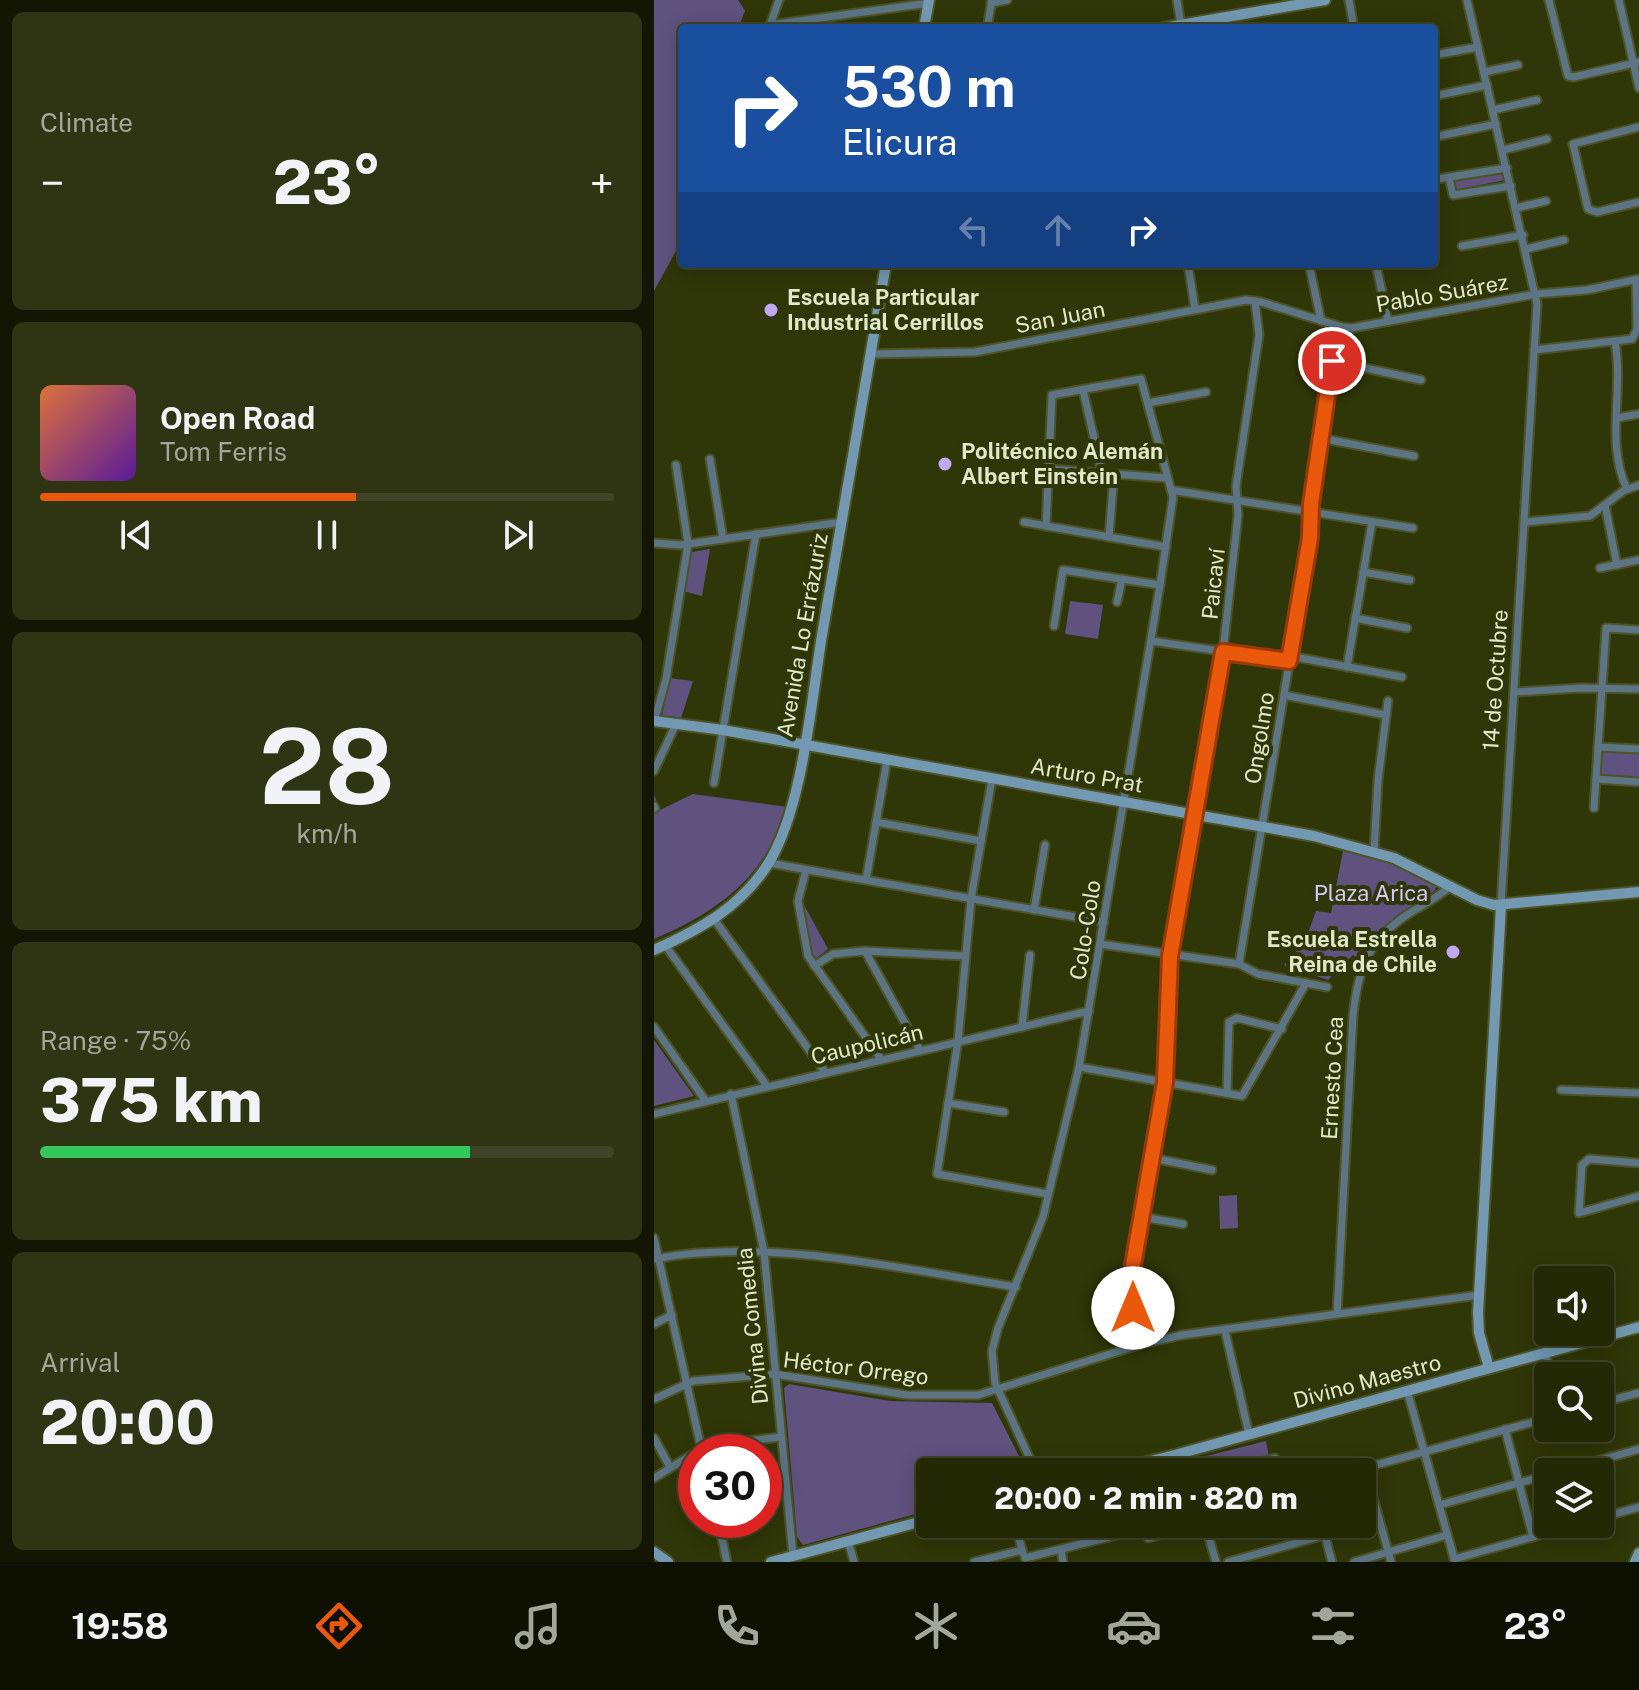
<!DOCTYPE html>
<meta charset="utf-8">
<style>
:root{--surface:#232805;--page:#2f3413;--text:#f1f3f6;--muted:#a3a69a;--line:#404427;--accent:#ea580c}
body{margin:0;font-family:"Public Sans",sans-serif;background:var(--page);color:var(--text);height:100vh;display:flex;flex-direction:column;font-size:30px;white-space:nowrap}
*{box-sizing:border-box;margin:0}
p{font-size:26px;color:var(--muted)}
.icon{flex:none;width:44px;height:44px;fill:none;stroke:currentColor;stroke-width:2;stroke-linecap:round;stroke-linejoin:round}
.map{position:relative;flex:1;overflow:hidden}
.details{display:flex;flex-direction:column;gap:12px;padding:12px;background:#131603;width:654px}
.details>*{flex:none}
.guide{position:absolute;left:24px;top:24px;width:760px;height:244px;border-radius:8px;box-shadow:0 4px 20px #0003,0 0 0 2px var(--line);background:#1a4fa0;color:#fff;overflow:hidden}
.tools{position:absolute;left:880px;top:1266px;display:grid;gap:16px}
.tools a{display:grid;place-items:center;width:80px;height:80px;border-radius:8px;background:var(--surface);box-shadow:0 4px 20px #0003,0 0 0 2px var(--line);font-size:40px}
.speed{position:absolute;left:24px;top:1434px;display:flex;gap:16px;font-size:40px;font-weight:700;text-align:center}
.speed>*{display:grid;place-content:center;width:104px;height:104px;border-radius:50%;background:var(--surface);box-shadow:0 4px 20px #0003,0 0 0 2px var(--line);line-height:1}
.speed .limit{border:12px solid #d22;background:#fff;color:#111}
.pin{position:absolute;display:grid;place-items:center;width:68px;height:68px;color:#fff;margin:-34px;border:4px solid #fff;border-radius:50%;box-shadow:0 2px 8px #0007}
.me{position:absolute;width:88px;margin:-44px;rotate:0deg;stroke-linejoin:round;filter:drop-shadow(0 0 6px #0008)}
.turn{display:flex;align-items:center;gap:28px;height:168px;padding:0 32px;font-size:36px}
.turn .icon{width:104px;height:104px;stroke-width:2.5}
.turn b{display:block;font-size:56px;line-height:68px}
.lanes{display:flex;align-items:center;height:76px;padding:0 32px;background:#0003;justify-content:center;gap:40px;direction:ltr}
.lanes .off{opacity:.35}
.big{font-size:60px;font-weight:800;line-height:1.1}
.details .widget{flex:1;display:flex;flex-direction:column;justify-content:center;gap:12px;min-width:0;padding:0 28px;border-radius:12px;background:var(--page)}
.details .dial{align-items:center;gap:0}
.dial b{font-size:104px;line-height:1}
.song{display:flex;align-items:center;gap:24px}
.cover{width:96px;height:96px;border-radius:12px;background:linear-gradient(135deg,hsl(20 70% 55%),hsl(270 70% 35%))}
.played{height:8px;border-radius:4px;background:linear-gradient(90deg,var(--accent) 55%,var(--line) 55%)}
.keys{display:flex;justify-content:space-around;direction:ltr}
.heat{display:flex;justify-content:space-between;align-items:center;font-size:44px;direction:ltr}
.charge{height:12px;border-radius:6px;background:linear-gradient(90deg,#34c759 75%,var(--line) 0)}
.trip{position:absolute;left:262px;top:1458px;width:460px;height:80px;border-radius:8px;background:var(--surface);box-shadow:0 4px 20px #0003,0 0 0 2px var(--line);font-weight:800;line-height:80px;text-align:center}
.tab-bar{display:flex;height:128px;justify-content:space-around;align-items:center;background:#0e1002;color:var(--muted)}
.tab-bar .icon{width:56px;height:56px}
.tab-bar .on{color:var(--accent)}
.tab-bar b{font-size:36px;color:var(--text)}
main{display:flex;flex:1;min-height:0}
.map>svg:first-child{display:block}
</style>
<main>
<section class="details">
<div class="widget"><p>Climate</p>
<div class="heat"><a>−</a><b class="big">23°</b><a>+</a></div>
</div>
<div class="widget">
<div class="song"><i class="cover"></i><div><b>Open Road</b><p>Tom Ferris</p></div></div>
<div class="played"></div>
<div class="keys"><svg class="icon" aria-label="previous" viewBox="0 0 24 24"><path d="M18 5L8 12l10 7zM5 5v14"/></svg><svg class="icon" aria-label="pause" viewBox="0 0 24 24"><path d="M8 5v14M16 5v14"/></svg><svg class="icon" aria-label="next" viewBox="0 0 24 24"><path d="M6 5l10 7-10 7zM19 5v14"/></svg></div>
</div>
<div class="widget dial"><b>28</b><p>km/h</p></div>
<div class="widget"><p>Range · 75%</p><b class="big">375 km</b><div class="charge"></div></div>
<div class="widget"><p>Arrival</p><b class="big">20:00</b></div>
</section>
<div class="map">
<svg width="985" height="1562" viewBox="0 0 985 1562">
<rect width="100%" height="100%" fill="#2f3607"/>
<g fill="#5f527e">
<polygon points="0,0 84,0 91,11 84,28 28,28 28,240 0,291"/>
<polygon points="849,167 851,180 801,190 798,177"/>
<polygon points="56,549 48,596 29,591 35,555 38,552"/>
<polygon points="416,601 449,605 444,639 411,634"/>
<polygon points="15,678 39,681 27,718 8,716"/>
<polygon points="949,751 985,752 985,779 947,775"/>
<path d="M 39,794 L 134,807 C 127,822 121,838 113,852 C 88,894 44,921 0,939 L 0,795 L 6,810 Z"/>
<polygon points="689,851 731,860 783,886 780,891 720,936 705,960 699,955 674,980 630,965 651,941 662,911 677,913"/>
<polygon points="150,905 174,949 161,959 153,939"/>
<polygon points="0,1040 40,1096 0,1106"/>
<polygon points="583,1195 584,1228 566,1229 565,1196"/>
<polygon points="135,1384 236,1401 338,1403 366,1458 362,1472 276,1472 276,1510 149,1545 143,1537 130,1388"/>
<polygon points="612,1441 615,1458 566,1472 489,1472"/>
</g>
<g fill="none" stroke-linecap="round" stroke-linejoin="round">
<defs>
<g id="street">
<polyline points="523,0 527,25"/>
<polyline points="695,0 700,28"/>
<polyline points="813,0 883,304 847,906"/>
<polyline points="895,0 914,76 920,77 985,62"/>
<polyline points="965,0 985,88"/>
<polyline points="337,3 353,0"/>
<polyline points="116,25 275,3"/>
<polyline points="115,28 125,0"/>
<polyline points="333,28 338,0"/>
<polyline points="780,55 824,47"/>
<polyline points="830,72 864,65"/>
<polyline points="780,96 833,85"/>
<polyline points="839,110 883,100"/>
<polyline points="985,127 919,144 934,209 943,212 985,202"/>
<polyline points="780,137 842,124"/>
<polyline points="849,150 893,139"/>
<polyline points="795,178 799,195 857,186"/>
<polyline points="783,179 853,168"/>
<polyline points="862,208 892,201"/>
<polyline points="808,246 869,235"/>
<polyline points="872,249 910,240"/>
<polyline points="534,264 541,309"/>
<polyline points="655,264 667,321"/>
<polyline points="722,264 734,321"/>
<path d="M 961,342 C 970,390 951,443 973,489"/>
<polyline points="880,350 978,339 983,330 982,280"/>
<polyline points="217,354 321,352 592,300 607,302 688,327 698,328 882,294 933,290 985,279"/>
<polyline points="678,361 767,380"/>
<polyline points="429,390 448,473"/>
<polyline points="494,403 552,392"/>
<polyline points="963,418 985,414"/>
<polyline points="666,438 760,456"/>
<polyline points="56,459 69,539"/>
<polyline points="395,469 513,478"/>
<polyline points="517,490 759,528"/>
<polyline points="951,505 963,565"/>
<polyline points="370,522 512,547"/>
<polyline points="871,522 936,516 969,491 985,485"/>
<polyline points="455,537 460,474"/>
<polyline points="0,543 27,545 188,522"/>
<polyline points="946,568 985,560"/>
<polyline points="709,572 756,580"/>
<polyline points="463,602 468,579"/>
<polyline points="701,618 753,628"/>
<polyline points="400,626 409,570 506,585"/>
<polyline points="497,641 635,661"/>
<polyline points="636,656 748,677"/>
<polyline points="693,667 718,522"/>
<polyline points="860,692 926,688 985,689"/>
<polyline points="630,695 732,715"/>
<polyline points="0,722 12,679 34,544 22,465"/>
<polyline points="944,747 985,749"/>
<polyline points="0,771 22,724"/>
<polyline points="338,779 317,899 304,1041 283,1174 394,1194"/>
<polyline points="942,779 985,782"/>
<polyline points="60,783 102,534"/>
<polyline points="0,806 1,808"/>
<polyline points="940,808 952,628 985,630"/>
<polyline points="222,822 327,841"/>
<polyline points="720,852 724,780 734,701"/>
<polyline points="115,863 450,922"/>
<polyline points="152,870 144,901 154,956 227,1059"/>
<polyline points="212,880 233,760"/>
<polyline points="380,910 391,845"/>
<polyline points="60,919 171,1072"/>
<polyline points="446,944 585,964 604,974 673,987"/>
<polyline points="11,945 113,1086"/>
<polyline points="211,951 266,1050"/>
<polyline points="585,964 656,538 657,504 683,326"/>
<polyline points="160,966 179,954 211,951 310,956"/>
<polyline points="0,1027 51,1100"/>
<polyline points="368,1027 376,955"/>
<polyline points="425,1067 588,1096 652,983"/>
<polyline points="907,1090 985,1093"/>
<polyline points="573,1093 575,1022 583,1018 628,1029"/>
<polyline points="77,1094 110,1252 139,1556"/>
<polyline points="294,1103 350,1112"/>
<polyline points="0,1114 435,1011"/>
<polyline points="499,1158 558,1170"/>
<polyline points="985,1163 935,1159 928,1165 925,1213 985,1196"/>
<polyline points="488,1217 529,1224"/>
<polyline points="0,1238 48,1452"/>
<path d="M 0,1259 C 115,1237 247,1269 362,1287"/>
<path d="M 683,1314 L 699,1016 C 704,969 713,942 754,914 C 768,905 784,898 796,886"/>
<polyline points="0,1324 18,1315"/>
<polyline points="571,1331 595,1434"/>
<polyline points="488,1344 479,1308 478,1276 511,1082 516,956 569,652 584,515 582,486 605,335 601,301"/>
<polyline points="891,1352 897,1376"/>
<polyline points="753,1390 801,1562"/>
<polyline points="0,1399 39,1381 121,1374 253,1395 324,1395 488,1344 528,1335 825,1295"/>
<polyline points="946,1403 985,1393"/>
<polyline points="851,1429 879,1537"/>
<polyline points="0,1438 16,1467"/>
<polyline points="43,1452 58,1445 127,1437"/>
<polyline points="711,1468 737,1562"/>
<polyline points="382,1472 341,1383 338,1351 344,1328 389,1217 425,1067 506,585 519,497 487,379 398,395 392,526"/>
<polyline points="573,1472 621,1458"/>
<polyline points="696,1472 894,1418"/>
<polyline points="904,1472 985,1449"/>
<polyline points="0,1478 42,1452"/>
<polyline points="785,1505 894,1475"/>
<polyline points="946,1518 985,1507"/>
<polyline points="64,1520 73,1562"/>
<polyline points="361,1524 369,1553"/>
<polyline points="551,1524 562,1562"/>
<polyline points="668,1524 678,1562"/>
<polyline points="494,1538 546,1524"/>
<polyline points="194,1541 200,1562"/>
<polyline points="407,1550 409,1562"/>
<polyline points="371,1558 467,1534"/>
<polyline points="800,1559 925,1524"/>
<polyline points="320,1562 368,1550"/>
<polyline points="574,1562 671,1535"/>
<polyline points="700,1562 793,1535"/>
</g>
<g id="secondary">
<polyline points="270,28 275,0"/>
<polyline points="509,28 671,0"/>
<polyline points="0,721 69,730 660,836 740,858 823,900 840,905 985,892"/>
<path d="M 0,950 C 45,930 87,907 114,864 C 148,810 157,705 167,641 C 188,515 211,390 232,264"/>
<polyline points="835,1368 825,1333 824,1313 847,906"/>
<polyline points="451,1472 517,1456 985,1327"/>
<polyline points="0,1552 14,1562"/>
<polyline points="117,1562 276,1519"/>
<polyline points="981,1562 985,1553"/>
</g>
</defs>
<use href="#street" stroke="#4c5326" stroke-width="11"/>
<use href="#secondary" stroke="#4c5326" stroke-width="14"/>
<use href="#street" stroke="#5c7484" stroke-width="7"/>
<use href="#secondary" stroke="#7399b2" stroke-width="10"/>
</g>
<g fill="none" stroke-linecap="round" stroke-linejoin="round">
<defs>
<polyline id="route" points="479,1308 479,1265 511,1082 516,956 569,652 635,661 656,538 657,504 678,361"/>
</defs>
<use href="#route" stroke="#983908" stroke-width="20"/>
<use href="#route" stroke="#ea580c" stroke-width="14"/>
</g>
<g fill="#bfa9f4" stroke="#2f3607" stroke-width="3">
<circle cx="117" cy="310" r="8"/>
<circle cx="291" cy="464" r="8"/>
<circle cx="799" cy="952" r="8"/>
</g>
<g text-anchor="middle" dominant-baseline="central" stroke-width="8" stroke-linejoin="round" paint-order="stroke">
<g font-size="22" fill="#e2e9ca" stroke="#2f3607">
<text transform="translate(788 293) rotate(-10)">Pablo Suárez</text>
<text transform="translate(406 317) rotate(-11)">San Juan</text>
<text transform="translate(559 584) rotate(-84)">Paicaví</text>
<text transform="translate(148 635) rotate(-80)">Avenida Lo Errázuriz</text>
<text transform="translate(841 680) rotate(-86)">14 de Octubre</text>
<text transform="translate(605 738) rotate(-81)">Ongolmo</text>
<text transform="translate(433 775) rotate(10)">Arturo Prat</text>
<text transform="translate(431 930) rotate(-81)">Colo-Colo</text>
<text transform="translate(213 1044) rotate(-13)">Caupolicán</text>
<text transform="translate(678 1078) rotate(-87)">Ernesto Cea</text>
<text transform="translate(98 1326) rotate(-96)">Divina Comedia</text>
<text transform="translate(202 1368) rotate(7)">Héctor Orrego</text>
<text transform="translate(713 1381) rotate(-15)">Divino Maestro</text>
</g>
<g font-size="22" font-weight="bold" fill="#e2e9ca" stroke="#2f3607" text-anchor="start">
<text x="133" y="297">Escuela Particular<tspan x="133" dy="25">Industrial Cerrillos</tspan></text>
<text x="307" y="451">Politécnico Alemán<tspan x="307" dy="25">Albert Einstein</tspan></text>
<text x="783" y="939" text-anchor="end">Escuela Estrella<tspan x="783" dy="25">Reina de Chile</tspan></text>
</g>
<g font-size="22" fill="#d6c8fa" stroke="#2f3607">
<text x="717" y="893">Plaza Arica</text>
</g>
</g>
</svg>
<div class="tools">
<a><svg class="icon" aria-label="sound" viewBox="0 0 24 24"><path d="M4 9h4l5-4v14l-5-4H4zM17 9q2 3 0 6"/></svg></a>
<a><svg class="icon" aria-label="search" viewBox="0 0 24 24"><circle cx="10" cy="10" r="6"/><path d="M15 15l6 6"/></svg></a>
<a><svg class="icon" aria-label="layers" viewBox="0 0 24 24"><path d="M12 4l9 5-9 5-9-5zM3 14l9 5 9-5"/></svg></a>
</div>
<div class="speed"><div class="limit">30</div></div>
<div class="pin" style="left:678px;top:361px;background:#d93025"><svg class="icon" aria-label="arrive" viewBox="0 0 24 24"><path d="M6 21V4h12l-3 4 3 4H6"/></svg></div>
<svg class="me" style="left:479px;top:1308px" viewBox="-20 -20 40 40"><circle r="19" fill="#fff"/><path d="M0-13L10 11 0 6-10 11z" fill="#ea580c"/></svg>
<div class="trip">20:00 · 2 min · 820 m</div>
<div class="guide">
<div class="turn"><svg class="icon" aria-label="right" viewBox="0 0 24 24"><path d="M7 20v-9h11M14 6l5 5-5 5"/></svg><div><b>530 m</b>Elicura</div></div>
<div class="lanes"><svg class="icon off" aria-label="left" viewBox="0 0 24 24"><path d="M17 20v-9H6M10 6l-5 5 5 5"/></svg><svg class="icon off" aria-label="ahead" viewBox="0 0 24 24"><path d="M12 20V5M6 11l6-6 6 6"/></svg><svg class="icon" aria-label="right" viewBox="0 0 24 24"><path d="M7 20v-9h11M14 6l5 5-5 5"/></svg></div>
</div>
</div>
</main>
<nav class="tab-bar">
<b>19:58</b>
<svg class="icon on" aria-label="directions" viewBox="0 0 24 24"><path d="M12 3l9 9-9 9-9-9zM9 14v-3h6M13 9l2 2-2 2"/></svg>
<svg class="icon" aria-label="music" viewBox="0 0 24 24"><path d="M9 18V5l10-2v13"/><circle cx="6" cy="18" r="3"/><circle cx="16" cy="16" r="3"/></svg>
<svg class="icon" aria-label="phone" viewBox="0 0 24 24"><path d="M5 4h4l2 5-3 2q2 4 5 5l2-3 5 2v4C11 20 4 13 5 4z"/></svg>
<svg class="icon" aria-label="climate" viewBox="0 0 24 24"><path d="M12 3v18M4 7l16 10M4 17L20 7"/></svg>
<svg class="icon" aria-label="car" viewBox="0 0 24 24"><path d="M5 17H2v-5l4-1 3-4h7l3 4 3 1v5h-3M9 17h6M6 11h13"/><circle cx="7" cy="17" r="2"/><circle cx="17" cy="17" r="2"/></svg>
<svg class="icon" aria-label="filters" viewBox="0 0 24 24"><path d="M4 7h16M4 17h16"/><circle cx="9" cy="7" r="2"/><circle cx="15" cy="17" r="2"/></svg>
<b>23°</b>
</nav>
